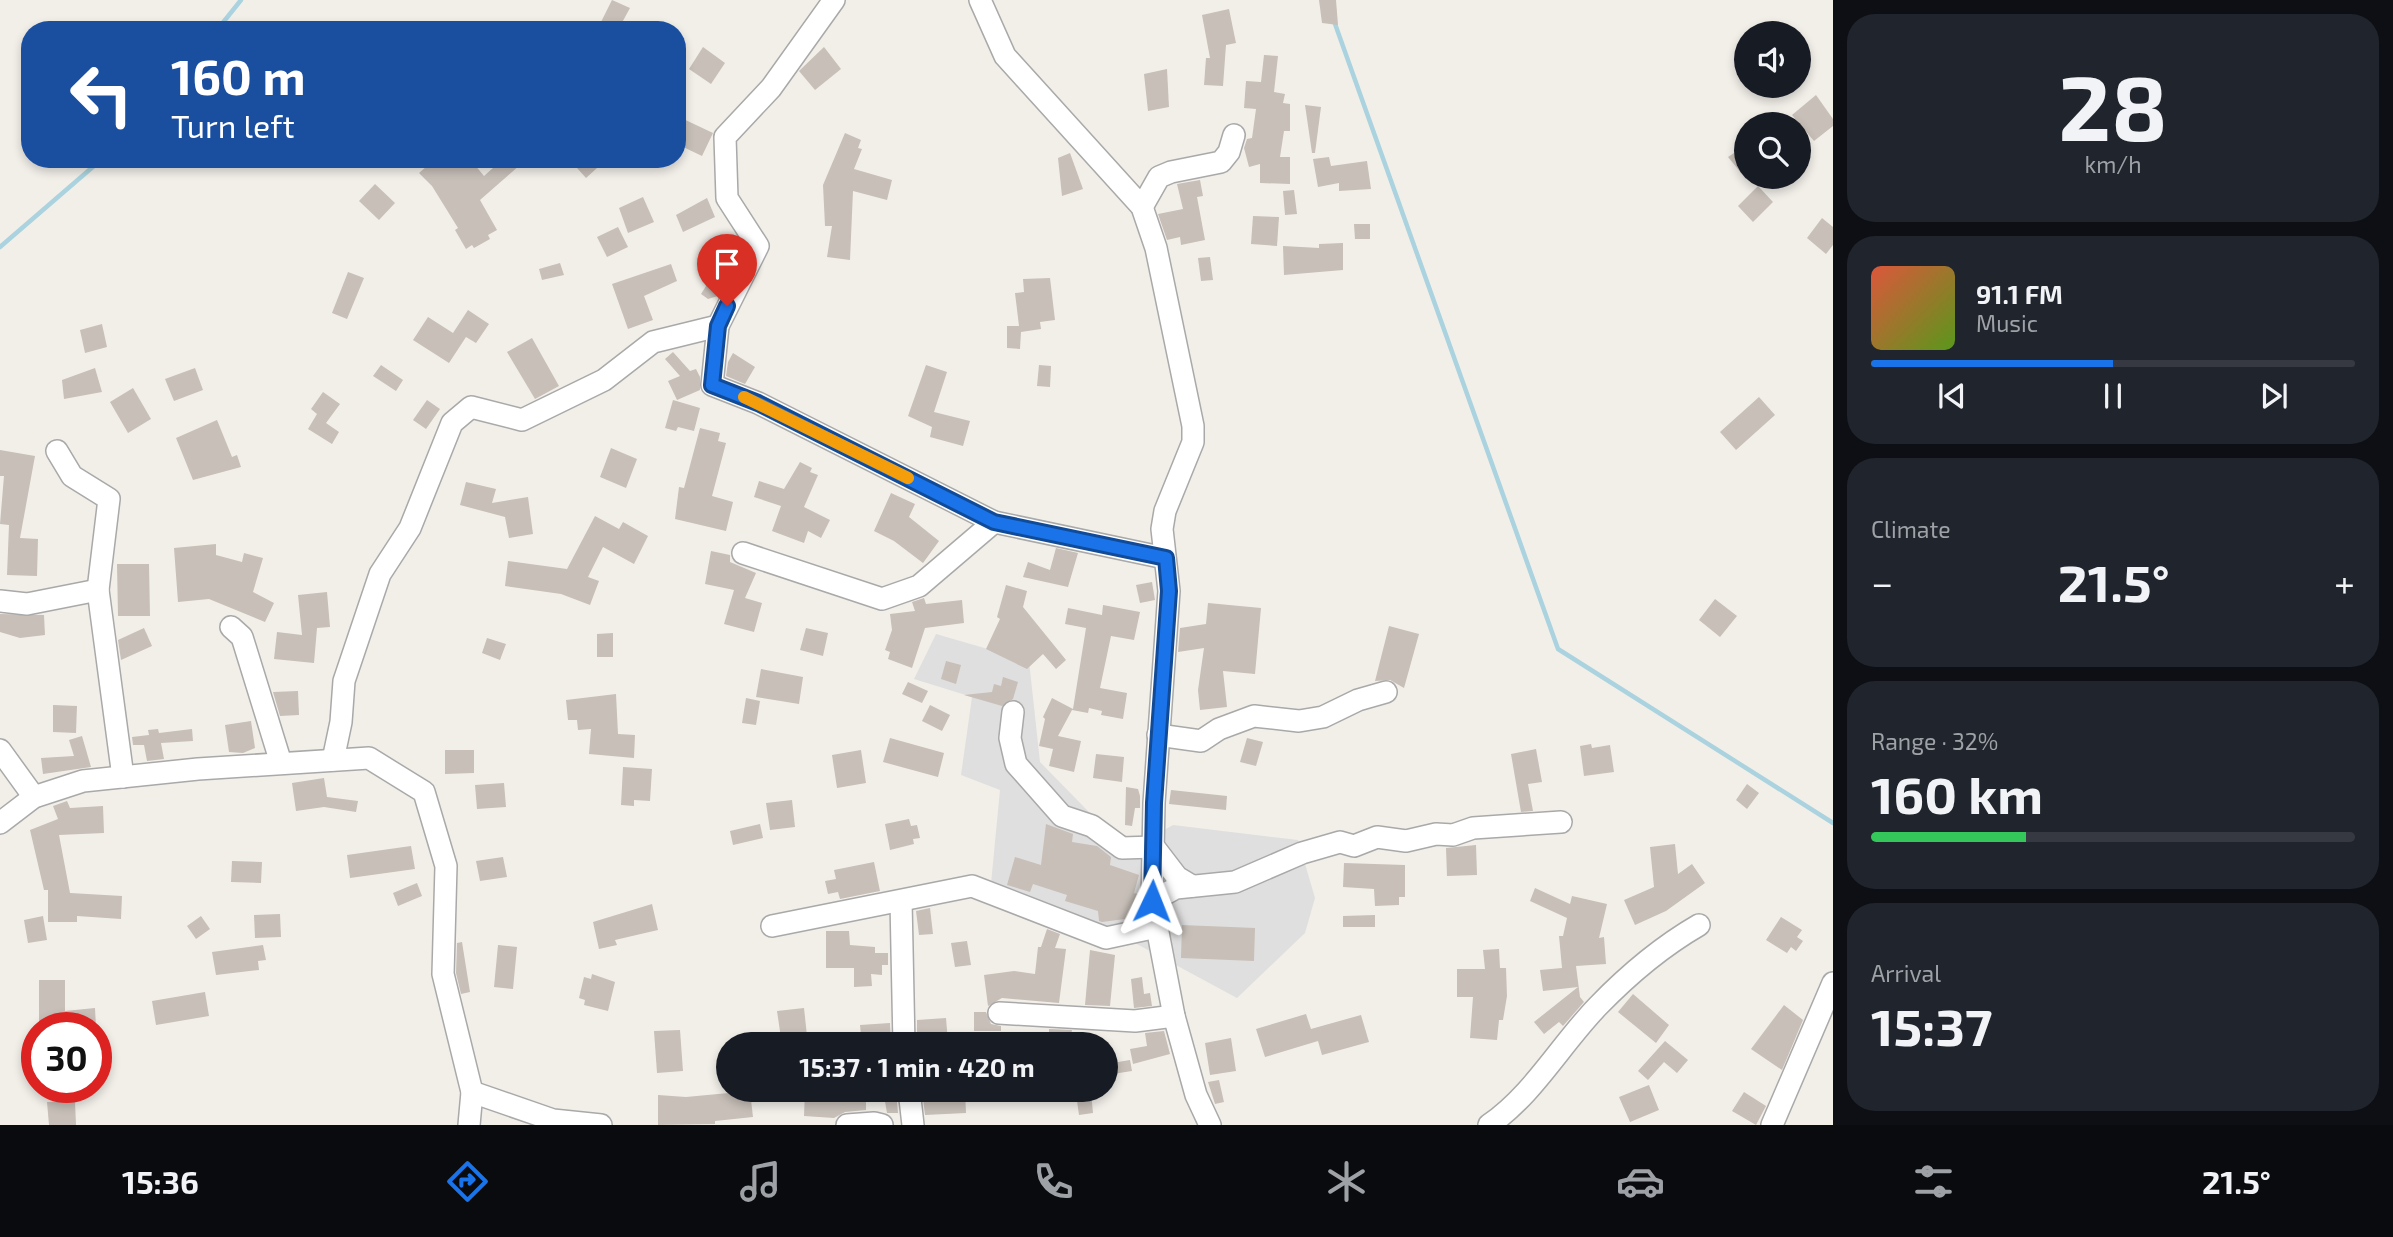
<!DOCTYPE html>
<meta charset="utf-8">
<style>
:root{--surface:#171b24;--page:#20242c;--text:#f1f3f6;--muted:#9ea1a6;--line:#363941;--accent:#1a73e8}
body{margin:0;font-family:"Exo 2",sans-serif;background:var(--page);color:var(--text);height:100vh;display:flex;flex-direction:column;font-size:26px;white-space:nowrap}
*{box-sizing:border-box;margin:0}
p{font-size:23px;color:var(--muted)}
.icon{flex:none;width:38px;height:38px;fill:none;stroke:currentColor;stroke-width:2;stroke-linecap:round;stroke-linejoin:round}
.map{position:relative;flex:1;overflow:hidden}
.sheet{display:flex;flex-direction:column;gap:14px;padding:14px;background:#0d0f14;width:560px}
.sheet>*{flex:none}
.banner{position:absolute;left:21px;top:21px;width:665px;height:147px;border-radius:28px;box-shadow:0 4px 10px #0003;background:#1a4fa0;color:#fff;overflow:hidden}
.fabs{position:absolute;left:1734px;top:21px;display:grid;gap:14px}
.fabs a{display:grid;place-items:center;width:77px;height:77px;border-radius:50%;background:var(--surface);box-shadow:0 4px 10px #0003;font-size:35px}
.speed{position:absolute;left:21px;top:1012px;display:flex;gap:14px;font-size:35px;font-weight:700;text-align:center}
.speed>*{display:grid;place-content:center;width:91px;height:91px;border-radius:50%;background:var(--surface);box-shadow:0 4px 10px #0003;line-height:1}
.speed .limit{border:10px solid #d22;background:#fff;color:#111}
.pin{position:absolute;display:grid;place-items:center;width:60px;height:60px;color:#fff;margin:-72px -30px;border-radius:50% 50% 50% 0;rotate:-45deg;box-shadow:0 0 7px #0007}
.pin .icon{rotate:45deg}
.me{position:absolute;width:77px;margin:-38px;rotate:2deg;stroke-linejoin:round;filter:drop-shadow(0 0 5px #0008)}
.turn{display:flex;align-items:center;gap:24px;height:147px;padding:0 35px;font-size:32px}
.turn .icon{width:91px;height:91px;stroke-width:2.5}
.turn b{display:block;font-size:49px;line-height:60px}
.big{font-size:52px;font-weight:700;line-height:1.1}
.sheet .tile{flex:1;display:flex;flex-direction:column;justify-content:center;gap:10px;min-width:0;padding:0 24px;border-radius:28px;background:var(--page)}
.sheet .dial{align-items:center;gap:0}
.dial b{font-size:91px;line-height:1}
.song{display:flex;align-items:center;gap:21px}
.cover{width:84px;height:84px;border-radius:10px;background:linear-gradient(135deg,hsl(10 70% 55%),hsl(90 70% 35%))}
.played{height:7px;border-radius:4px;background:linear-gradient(90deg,var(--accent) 50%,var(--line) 50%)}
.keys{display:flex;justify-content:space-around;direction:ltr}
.heat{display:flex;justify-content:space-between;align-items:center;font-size:38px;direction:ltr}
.charge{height:10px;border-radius:5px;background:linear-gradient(90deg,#34c759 32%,var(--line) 0)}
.trip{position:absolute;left:716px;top:1032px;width:402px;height:70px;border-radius:35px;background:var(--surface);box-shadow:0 4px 10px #0003;font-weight:700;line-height:70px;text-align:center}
.menu{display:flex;height:112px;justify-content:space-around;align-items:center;background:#090b0e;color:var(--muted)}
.menu .icon{width:49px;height:49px}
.menu .active{color:var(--accent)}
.menu b{font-size:32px;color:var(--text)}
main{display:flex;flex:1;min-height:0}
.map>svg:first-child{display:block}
</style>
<main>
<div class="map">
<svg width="1833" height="1125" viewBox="0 0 1833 1125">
<rect width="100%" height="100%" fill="#f2efe9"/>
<polygon fill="#e0dfdf" points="936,634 1029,661 1040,762 1127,851 1173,825 1298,840 1315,898 1305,933 1237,998 1122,936 990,894 1000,790 961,775 972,697 914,679"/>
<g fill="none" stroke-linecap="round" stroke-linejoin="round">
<g stroke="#aad3df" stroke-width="4.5">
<polyline points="1334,21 1558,649 1833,823"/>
<polyline points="217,30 241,0"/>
<polyline points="0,247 102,159"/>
</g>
</g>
<g fill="#c7bfb8">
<polygon points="612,0 630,8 618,30 597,30"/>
<polygon points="1319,0 1336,0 1338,25 1322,23"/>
<polygon points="1229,9 1236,43 1226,45 1223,86 1204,85 1206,58 1210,58 1202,15"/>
<polygon points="703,47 725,63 711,84 689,69"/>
<polygon points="824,47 841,69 815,90 799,71"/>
<polygon points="1264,55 1278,56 1274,92 1285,94 1283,103 1290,104 1290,131 1284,131 1280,157 1290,157 1290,184 1260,183 1260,164 1249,167 1244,148 1247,139 1252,138 1256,109 1244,108 1246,81 1261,82"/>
<polygon points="1167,69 1169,107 1148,111 1144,74"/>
<polygon points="1816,95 1833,119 1833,126 1814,141 1792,115"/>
<polygon points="1305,105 1321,107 1315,153 1312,153"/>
<polygon points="677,116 713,133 702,156 677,144"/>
<polygon points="845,133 861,140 858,148 862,149 854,169 892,180 887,200 853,191 850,260 827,257 832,226 825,226 823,185"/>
<polygon points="1746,145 1746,179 1728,157"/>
<polygon points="1070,153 1083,189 1062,196 1058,158"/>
<polygon points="1329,157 1331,166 1367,161 1371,189 1339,191 1339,183 1318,187 1313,159"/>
<polygon points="435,159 470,159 484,176 503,159 515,159 520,165 480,200 497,230 488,235 490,239 474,248 472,245 466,249 455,230 458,228 432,186 419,173"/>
<polygon points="569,159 607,159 586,178"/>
<polygon points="1200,180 1203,196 1197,197 1205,240 1181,245 1180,237 1167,240 1158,214 1183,209 1177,184"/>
<polygon points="375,184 395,203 379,220 359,201"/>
<polygon points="1758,186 1773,202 1753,222 1738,206"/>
<polygon points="1294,190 1297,214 1285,215 1283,191"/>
<polygon points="643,197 654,222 628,233 619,208"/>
<polygon points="707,198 715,217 683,232 676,215"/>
<polygon points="1253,216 1279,217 1277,246 1251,244"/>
<polygon points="1822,218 1833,227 1833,245 1826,254 1807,238"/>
<polygon points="1354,224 1370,224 1370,239 1355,239"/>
<polygon points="618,227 628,247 607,257 597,237"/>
<polygon points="1343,243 1343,270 1284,275 1283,246 1319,248 1319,244"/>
<polygon points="1210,257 1213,280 1201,281 1198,258"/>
<polygon points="560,263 564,275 542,280 539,269"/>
<polygon points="671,264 677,281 644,296 653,320 628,329 612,284"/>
<polygon points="348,272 364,278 347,319 332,313"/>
<polygon points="715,272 726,280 718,296 708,299 701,294"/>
<polygon points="1050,278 1055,320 1040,322 1041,329 1021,332 1020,349 1007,348 1007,326 1019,326 1015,293 1024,292 1023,279"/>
<polygon points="468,310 489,324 476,343 466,337 449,363 413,340 428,317 453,333"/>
<polygon points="102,324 107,347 85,353 80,330"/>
<polygon points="532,338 559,386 535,399 507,352"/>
<polygon points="673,352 690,371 696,369 700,377 700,390 677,400 668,381 680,376 665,359"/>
<polygon points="733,353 755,367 745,384 726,376 728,362"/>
<polygon points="381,365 403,380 396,391 373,376"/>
<polygon points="926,365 947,372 934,412 970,421 963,446 930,437 932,427 908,416"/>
<polygon points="1039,365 1051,366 1050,387 1037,386"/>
<polygon points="95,368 102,392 64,399 62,380"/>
<polygon points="195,368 203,390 174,401 165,379"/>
<polygon points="133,388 151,419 128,433 110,402"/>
<polygon points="323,392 340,404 326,423 339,432 332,444 308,429 317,414 311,409"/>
<polygon points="1759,397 1775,415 1736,450 1720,432"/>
<polygon points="427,400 440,409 426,429 413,420"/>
<polygon points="673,400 700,408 694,431 678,427 676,431 665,428"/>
<polygon points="217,420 232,457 237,455 241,467 193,480 176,438"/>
<polygon points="700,428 720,433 718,441 726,443 712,496 733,502 726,531 675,519 679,487 684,488"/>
<polygon points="611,448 637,459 626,488 600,477"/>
<polygon points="0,450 35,456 20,538 38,539 37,576 7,575 9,525 0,524 4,476 0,476"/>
<polygon points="800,462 812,468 810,472 818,475 804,507 830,520 821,538 808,531 804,543 772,531 781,506 754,497 759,481 784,489"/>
<polygon points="466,482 496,489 492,503 528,497 533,534 509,538 505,517 460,505"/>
<polygon points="891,493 915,504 909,517 939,541 923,563 894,541 874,531"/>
<polygon points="595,516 619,529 623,522 648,536 634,564 603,547 588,577 599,581 590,605 561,594 505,586 508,561 567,569"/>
<polygon points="216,544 216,555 242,562 244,553 263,558 253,592 274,603 265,622 209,599 178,602 174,548"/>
<polygon points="1056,548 1078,553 1068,587 1023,577 1028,562 1050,570"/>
<polygon points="711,551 730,555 730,562 756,573 745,598 762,603 754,632 724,624 734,590 705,584"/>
<polygon points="117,564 149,564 150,616 118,616"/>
<polygon points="1152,582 1155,600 1140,603 1136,585"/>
<polygon points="1006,585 1027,591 1023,607 1066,660 1056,669 1043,654 1027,669 986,649 1000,619 997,617"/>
<polygon points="327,592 330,627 317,628 314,663 274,659 277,632 302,635 298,595"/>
<polygon points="924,598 926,604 962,600 964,623 925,628 912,668 888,659 890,652 885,650 892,630 890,614 915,611 912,602"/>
<polygon points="1715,599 1737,616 1720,637 1699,620"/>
<polygon points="1208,603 1261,608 1255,674 1223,671 1227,707 1200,710 1198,690 1204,648 1178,652 1180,628 1206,624"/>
<polygon points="1103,605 1140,612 1134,640 1111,636 1100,688 1127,693 1123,719 1101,715 1102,711 1089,708 1088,713 1072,710 1058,736 1081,741 1074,772 1049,766 1053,749 1039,746 1045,719 1043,717 1052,698 1073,709 1086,628 1065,624 1068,608 1102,615"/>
<polygon points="0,614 44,615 45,635 20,638 0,632"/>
<polygon points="1389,626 1419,634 1404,688 1390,680 1375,681"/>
<polygon points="144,628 152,646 121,660 118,640"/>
<polygon points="806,628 828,633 823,656 800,650"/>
<polygon points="613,633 613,657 597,657 597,634"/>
<polygon points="487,638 506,644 500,660 482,653"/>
<polygon points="946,661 961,665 956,684 941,679"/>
<polygon points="761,669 803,677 799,704 756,697"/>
<polygon points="1003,677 1018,682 1013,699 1002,706 964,695 992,692 994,684 1001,686"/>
<polygon points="908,682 928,691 922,703 902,694"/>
<polygon points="298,691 299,715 280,716 273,692"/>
<polygon points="616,694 618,734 635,735 634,758 589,754 591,729 578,730 577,720 568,720 566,700"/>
<polygon points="746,698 760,701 756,725 742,723"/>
<polygon points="53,705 77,706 76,733 53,732"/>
<polygon points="930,705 950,715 942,731 922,721"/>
<polygon points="251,721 255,748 243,753 229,752 225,725"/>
<polygon points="158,729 159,733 192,729 193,741 161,743 164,759 147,761 144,745 133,745 132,737 149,735 148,730"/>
<polygon points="82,736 91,767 43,774 41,758 74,756 69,740"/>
<polygon points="890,738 944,753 938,777 883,762"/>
<polygon points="1247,738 1263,742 1256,766 1240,762"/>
<polygon points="1591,744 1592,748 1610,745 1614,772 1584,776 1580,746"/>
<polygon points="1536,749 1542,782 1528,784 1533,811 1521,812 1511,754"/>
<polygon points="445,750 474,750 474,773 445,774"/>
<polygon points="861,750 866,783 837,788 832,755"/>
<polygon points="1096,754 1124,757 1122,782 1093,778"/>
<polygon points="623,767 652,769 650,801 634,800 634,806 621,805"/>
<polygon points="324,778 327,797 358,801 356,812 324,807 296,811 292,783"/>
<polygon points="504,783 506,807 477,809 475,785"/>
<polygon points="1747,784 1759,793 1747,809 1736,800"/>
<polygon points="1126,787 1138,789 1140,796 1140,808 1135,808 1132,826 1125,825"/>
<polygon points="1171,790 1227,796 1226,810 1169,804"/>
<polygon points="792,800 795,827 770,830 766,803"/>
<polygon points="67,801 70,808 103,806 104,833 59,835 70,893 122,896 121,919 77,916 77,922 48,922 48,890 44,890 30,830 58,819 53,806"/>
<polygon points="909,819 911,826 917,825 920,838 913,839 914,844 890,850 885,824"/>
<polygon points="760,824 763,838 733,845 730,831"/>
<polygon points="1046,824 1073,834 1072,842 1097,846 1111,857 1110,865 1139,875 1134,893 1138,894 1135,917 1140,917 1102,922 1099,921 1098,911 1065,901 1067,895 1033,884 1030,892 1007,885 1015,857 1041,865"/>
<polygon points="1675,844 1678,874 1692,864 1705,883 1666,911 1635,925 1624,900 1654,887 1650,847"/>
<polygon points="1476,845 1477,875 1447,876 1446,848"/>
<polygon points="411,846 415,869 350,878 347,855"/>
<polygon points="503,857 507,877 480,881 476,861"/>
<polygon points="232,861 262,862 261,883 231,882"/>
<polygon points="874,862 880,891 840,899 838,892 828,894 825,881 836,879 834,870"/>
<polygon points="1344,863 1405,865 1405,897 1399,897 1399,905 1375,906 1374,889 1343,887"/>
<polygon points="417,883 422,896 398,906 393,893"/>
<polygon points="1535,888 1570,904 1572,896 1607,904 1599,938 1604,937 1606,964 1576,966 1580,997 1584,1002 1563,1026 1559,1022 1544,1034 1534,1022 1578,987 1543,991 1540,970 1562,968 1559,936 1563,936 1567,918 1530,901"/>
<polygon points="652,904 658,930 615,940 617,945 599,949 593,922"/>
<polygon points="930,908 933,934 919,935 916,911"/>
<polygon points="280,914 281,937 255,938 254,915"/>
<polygon points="1375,915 1375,927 1343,927 1343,916"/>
<polygon points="43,916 47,940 28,943 24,920"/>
<polygon points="201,916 210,929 196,939 187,926"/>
<polygon points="1781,917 1802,930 1797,937 1803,941 1796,951 1791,947 1787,953 1766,940"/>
<polygon points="1182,925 1255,928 1254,961 1181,958"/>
<polygon points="1047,929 1060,934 1055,948 1066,949 1059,1003 1002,998 988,1006 984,975 1014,971 1035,974 1038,947 1041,947"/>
<polygon points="826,931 849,931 850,945 875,947 875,953 888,953 888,965 882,965 882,975 871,974 872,986 854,987 854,968 826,968"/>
<polygon points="967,941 971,965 955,967 951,943"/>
<polygon points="462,942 470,992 461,994 456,973 457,943"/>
<polygon points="263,945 266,960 258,961 259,970 216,975 212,952"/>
<polygon points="498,945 517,947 513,989 494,987"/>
<polygon points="1499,949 1500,968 1506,968 1507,996 1503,1020 1499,1020 1497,1040 1470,1038 1473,997 1457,997 1457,969 1485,969 1483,950"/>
<polygon points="1090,950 1115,955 1110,1006 1085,1005"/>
<polygon points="592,974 615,982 608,1011 584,1005 585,1000 579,998 584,977 591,979"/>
<polygon points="1142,977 1144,994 1150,993 1152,1006 1134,1008 1131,979"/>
<polygon points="39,980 65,980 65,1011 95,1008 96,1027 39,1024"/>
<polygon points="205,992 209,1016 156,1025 152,1001"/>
<polygon points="1633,994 1669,1025 1656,1043 1618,1012"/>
<polygon points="1784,1005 1803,1020 1782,1070 1751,1049"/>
<polygon points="804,1008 808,1045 782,1045 777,1011"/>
<polygon points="974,1012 986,1012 991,1024 1001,1026 1001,1031 974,1031"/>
<polygon points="1306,1014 1311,1029 1361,1015 1369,1042 1322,1055 1318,1041 1265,1057 1256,1029"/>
<polygon points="946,1018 948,1042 917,1044 917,1020"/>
<polygon points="890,1023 891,1045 862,1045 860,1025"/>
<polygon points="1049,1029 1072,1030 1069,1045 1049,1045"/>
<polygon points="680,1030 683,1071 657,1073 654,1031"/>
<polygon points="1164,1031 1170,1054 1133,1064 1130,1049 1147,1046 1145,1033"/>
<polygon points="1231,1038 1236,1071 1210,1075 1205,1043"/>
<polygon points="1665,1041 1688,1060 1677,1073 1664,1062 1648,1080 1638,1071"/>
<polygon points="1130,1060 1132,1071 1106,1075 1106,1064"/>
<polygon points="1219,1080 1224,1102 1215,1104 1208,1082"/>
<polygon points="1649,1085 1659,1110 1630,1122 1619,1097"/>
<polygon points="805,1090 866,1090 866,1110 845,1112 834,1118 804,1116"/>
<polygon points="883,1090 896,1090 898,1113 887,1113"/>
<polygon points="922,1090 965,1090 966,1113 925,1115"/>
<polygon points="750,1091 753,1117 715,1121 715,1124 658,1125 658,1095 686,1097"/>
<polygon points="1091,1092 1093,1113 1079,1115 1076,1094"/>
<polygon points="1744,1092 1766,1106 1756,1125 1732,1111"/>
<polygon points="75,1101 76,1125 49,1125 47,1102"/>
</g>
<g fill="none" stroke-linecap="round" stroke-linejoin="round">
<defs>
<g id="minor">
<polyline points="834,0 771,88 725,137 727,198 758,246 718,326 712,385 758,403 994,522 1165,558"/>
<polyline points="980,0 1005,56 1142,207 1156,248 1193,426 1193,442 1165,511 1162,529 1169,591 1154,803 1152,901 1174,1016 1196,1095 1210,1125"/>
<polyline points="1142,207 1159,177 1171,172 1221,162 1229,152 1234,135"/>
<polyline points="57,451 72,476 109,499 98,590 123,777"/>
<polyline points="743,553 882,599 919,586 994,522"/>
<polyline points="0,601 27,604 98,590"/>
<polyline points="231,627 242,637 281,763"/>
<polyline points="1013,712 1010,738 1016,764 1062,816 1092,826 1122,848 1154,847 1177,877 1192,886"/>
<polyline points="1158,735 1201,741 1219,729 1254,716 1299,721 1323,717 1358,700 1386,692"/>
<polyline points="0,750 34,797"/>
<polyline points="333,760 341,722 344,681 380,574 410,528 452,423 471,407 522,420 604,380 653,342 718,326"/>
<polyline points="0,823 34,797 83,781 198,769 369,758 424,792 446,866 443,974 472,1092 469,1125"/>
<polyline points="901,901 904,1045"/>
<polyline points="1152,901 1176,888 1235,882 1302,853 1340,842 1354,846 1377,837 1406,841 1436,834 1453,835 1473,828 1561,822"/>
<polyline points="772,926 972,886 1106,938 1157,927"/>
<polyline points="999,1013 1135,1021 1174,1016"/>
<polyline points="909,1090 913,1125"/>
<polyline points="472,1092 553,1120 601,1125"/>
<polyline points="847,1125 874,1123 882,1125"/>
<path d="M 1489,1125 C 1533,1095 1561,1044 1598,1006 C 1629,974 1661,947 1699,925"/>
<polyline points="1772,1125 1833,983"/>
</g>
</defs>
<use href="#minor" stroke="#a9a9a9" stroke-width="24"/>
<use href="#minor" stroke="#fff" stroke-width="21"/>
</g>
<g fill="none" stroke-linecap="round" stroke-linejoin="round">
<defs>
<polyline id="route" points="727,306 718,326 712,385 758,403 994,522 1166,558 1169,591 1154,803 1152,901"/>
</defs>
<use href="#route" stroke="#114b97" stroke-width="18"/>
<use href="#route" stroke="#1a73e8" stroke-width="12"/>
<polyline stroke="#f59e0b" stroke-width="12" points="744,397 908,478"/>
</g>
</svg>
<div class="fabs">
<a><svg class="icon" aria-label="sound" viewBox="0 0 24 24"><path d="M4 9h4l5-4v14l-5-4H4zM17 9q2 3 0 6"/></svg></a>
<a><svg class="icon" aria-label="search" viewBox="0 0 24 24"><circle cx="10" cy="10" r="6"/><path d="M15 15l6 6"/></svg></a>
</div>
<div class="speed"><div class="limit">30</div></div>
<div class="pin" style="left:727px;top:306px;background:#d93025"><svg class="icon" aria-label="arrive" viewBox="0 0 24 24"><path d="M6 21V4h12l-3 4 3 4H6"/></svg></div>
<svg class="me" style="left:1152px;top:901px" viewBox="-20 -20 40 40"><path d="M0-17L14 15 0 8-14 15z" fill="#1a73e8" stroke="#fff" stroke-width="4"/></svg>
<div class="trip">15:37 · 1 min · 420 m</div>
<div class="banner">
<div class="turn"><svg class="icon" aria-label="left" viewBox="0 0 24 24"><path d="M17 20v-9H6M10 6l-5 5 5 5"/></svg><div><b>160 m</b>Turn left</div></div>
</div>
</div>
<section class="sheet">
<div class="tile dial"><b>28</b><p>km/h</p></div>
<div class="tile">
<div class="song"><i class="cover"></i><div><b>91.1 FM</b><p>Music</p></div></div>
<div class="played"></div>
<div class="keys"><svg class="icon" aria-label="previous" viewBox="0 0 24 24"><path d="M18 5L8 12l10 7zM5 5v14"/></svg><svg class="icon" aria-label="pause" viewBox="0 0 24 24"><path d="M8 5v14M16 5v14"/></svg><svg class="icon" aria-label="next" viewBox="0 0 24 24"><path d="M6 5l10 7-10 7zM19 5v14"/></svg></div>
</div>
<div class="tile"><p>Climate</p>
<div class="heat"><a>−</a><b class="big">21.5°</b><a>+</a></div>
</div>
<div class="tile"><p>Range · 32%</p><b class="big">160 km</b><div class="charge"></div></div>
<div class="tile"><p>Arrival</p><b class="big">15:37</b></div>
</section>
</main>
<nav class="menu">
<b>15:36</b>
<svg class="icon active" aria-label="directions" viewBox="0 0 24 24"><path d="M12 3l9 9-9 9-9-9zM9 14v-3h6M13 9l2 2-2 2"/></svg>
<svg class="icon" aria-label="music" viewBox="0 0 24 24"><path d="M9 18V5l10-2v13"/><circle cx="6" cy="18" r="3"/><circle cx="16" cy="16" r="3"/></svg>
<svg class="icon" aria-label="phone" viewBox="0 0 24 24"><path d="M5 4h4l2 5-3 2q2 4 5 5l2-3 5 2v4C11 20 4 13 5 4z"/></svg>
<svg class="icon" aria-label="climate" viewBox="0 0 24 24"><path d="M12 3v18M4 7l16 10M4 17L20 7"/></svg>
<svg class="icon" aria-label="car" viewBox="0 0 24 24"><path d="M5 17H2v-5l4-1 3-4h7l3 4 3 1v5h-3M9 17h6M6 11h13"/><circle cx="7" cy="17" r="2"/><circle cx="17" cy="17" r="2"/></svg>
<svg class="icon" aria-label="filters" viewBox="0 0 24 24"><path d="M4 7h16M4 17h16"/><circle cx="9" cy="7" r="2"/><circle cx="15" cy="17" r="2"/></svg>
<b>21.5°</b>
</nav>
